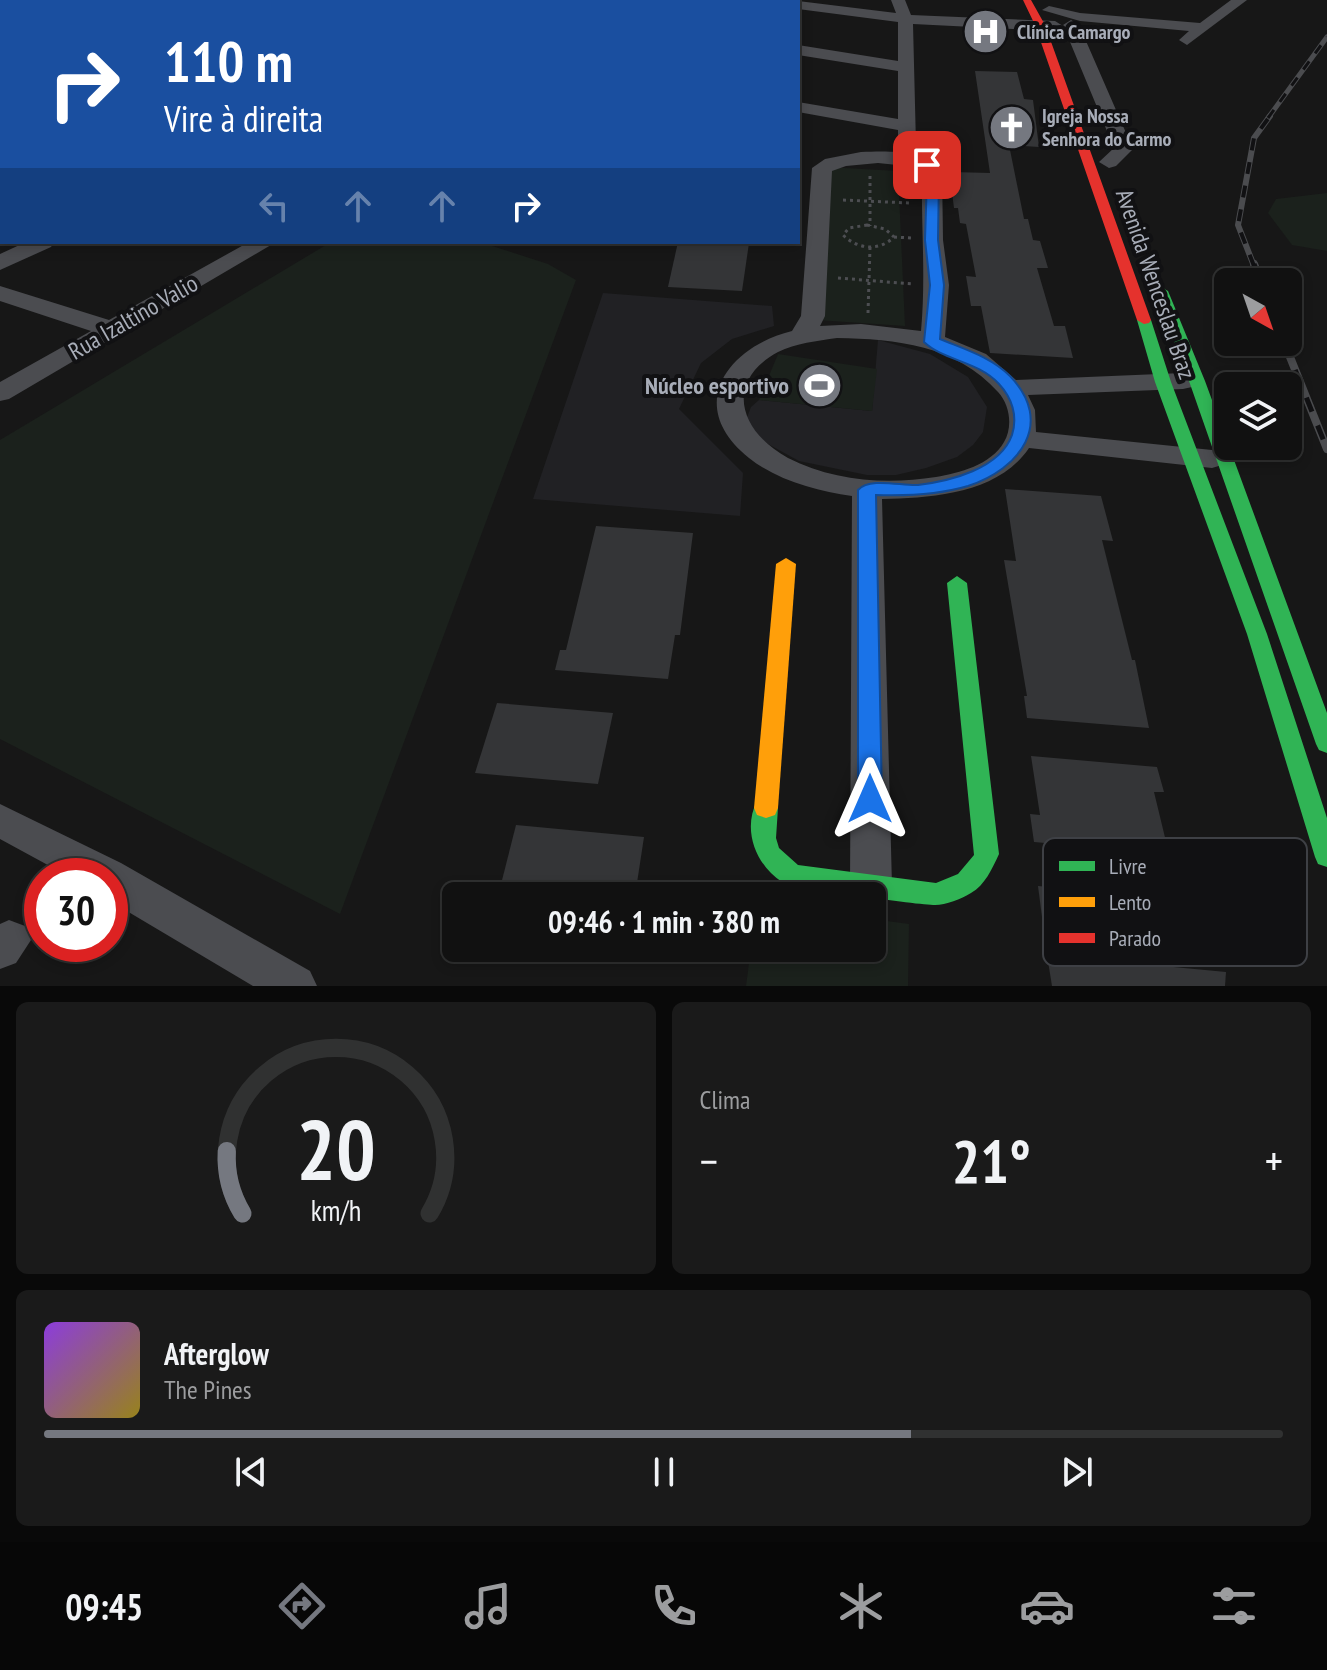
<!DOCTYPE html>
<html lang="pt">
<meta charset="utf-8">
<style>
:root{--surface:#111;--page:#1a1a1a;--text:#f1f3f6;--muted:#9c9d9f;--line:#303131;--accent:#757880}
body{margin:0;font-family:"PT Sans Narrow",sans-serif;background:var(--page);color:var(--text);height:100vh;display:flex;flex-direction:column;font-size:30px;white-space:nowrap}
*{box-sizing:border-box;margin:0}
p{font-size:26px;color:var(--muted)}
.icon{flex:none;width:44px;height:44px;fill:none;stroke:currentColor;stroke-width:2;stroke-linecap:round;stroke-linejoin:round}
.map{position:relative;height:986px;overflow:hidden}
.details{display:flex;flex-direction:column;gap:16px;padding:16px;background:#090909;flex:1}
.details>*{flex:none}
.guide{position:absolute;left:0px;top:0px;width:800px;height:244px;box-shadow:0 4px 12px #0003,0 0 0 2px var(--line);background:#1a4fa0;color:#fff;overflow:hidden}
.needle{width:52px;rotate:140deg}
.buttons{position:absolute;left:1214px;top:268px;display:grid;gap:16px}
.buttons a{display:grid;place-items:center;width:88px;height:88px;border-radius:12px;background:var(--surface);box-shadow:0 4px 12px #0003,0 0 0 2px var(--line);font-size:40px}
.speed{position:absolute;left:24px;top:858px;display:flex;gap:16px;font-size:40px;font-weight:700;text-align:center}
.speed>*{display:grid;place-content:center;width:104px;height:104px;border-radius:50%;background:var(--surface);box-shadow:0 4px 12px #0003,0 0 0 2px var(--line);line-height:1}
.speed .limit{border:12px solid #d22;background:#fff;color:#111}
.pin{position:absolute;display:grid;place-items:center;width:68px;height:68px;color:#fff;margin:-34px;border-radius:16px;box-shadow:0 4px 12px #0006}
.me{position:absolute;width:88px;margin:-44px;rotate:0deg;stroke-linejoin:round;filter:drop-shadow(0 0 6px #0008)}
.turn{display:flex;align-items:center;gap:28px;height:168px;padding:0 32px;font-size:36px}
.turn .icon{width:104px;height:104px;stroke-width:2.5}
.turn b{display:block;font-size:56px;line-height:68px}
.lanes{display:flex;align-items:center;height:76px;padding:0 32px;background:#0003;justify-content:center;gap:40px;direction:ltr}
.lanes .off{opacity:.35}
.big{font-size:60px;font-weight:600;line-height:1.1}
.details .widget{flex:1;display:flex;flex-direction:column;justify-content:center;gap:12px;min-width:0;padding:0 28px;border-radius:12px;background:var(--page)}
.details .dial{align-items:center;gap:0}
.dial svg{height:208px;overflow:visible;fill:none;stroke:var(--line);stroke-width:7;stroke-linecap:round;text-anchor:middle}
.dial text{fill:var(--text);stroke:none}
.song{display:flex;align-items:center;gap:24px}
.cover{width:96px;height:96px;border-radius:12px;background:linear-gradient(135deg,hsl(270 70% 55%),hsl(50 70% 35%))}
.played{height:8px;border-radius:4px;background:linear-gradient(90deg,var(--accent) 70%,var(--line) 70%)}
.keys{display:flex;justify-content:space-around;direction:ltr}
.heat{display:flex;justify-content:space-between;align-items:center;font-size:44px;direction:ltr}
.details .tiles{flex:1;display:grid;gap:16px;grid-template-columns:1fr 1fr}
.widget:last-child{grid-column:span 2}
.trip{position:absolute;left:442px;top:882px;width:444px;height:80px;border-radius:12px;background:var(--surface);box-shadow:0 4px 12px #0003,0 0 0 2px var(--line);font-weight:600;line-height:80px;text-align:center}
.dock{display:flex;height:128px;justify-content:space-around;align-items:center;background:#070707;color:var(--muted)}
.dock .icon{width:56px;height:56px}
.dock .active{color:var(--accent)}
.dock b{font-size:36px;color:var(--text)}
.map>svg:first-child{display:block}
</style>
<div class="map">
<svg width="1327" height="986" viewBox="0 0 1327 986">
<rect width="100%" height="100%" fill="#171717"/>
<g fill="#212124">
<polygon points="603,293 772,306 774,326 732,339 701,363 679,409 743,473 740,516 533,499"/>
<polygon points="878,340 930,354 968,377 987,407 983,432 973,445 957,457 926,468 896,475 867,475 799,461 768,444 744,425 751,407 759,400 872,411"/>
</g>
<g fill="#1b211c">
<polygon points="827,167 898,171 905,326 817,320"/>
<polygon points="1327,193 1327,251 1292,245 1268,213 1276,199"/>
<polygon points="331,242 480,242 548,264 576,280 340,914 0,739 0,440"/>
<polygon points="778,354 877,369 872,411 759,400"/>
<polygon points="872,919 909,924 908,986 746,986 751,948 872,948"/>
</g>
<g fill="#343537">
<polygon points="975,71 1017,72 1024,99 1033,100 1039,147 1009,145 1024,219 1028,219 1033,240 1040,241 1048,268 1037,268 1054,326 1065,326 1073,358 990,353 981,306 971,306 966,276 976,277 966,224 960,223 958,208 954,208 951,185 954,185 952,172 990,173"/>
<polygon points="678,242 749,243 742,291 668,287"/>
<polygon points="1005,489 1101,496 1113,541 1102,540 1132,660 1135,660 1149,728 1027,718 1024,696 1027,696 1004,560 1016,561"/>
<polygon points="596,526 693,533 680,635 675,635 668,679 555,670 560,650 566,650"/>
<polygon points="497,703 613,713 598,784 475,773"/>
<polygon points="1031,756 1157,767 1164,792 1154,792 1169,854 1034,842 1030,814 1040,815"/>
<polygon points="516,825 644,837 635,896 498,896"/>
<polygon points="1038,886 1178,899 1186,931 1042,917"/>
<polygon points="1047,955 1226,972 1225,986 1052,986"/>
</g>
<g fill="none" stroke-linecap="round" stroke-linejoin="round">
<g stroke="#4d4e52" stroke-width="3" stroke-dasharray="3 4" stroke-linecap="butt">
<polyline points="870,176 870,226"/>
<polyline points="843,200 910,203"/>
<path d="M 867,225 L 885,229 L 894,237 C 879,252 857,249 843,235 L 849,228 Z"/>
<polyline points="894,237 911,238"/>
<polyline points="838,278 913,284"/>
<polyline points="868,313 870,247"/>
</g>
<g fill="#4b4c50" fill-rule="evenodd">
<polygon points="194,0 218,0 219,2 195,2"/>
<polygon points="357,0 373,0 356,2"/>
<polygon points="507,0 523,0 506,2"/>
<polygon points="757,0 785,0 786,2 758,2"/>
<polygon points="891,0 905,0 911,15 1055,21 1063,26 1055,31 913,24 916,145 907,151 898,145 898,130 798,112 798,102 898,119 898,71 798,55 798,45 898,61 898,22 798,9 798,2 793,2 798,1 896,13"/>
<polygon points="1231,0 1247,0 1187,45 1179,40 1189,31 1080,21 1042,10 1049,6 1080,13 1200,23"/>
<polygon points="1071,20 1079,25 1133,149 1116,166 1109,168 1099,162 1114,148 1063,25"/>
<rect x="0" y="27" width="2" height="10"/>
<rect x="0" y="86" width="2" height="11"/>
<path d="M 861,152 C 886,151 924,149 942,170 L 943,240 L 949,285 L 945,337 L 986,354 L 1016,380 L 1183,373 L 1192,375 L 1196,381 L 1192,387 L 1183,389 L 1028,395 L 1035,410 L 1036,432 L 1212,450 L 1222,453 L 1226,459 L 1222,465 L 1212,468 L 1029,448 C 998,494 932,498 882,499 L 892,886 L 886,899 L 872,904 L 872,896 L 855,896 L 850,886 L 852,496 C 817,491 778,481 749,458 C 684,406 727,347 792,331 L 801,316 L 812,168 L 825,159 ZM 878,163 L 907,166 L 922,172 C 921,226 926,278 921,331 L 861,324 L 820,326 L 825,316 L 832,171 L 846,166 ZM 837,338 C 896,339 956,345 998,392 C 1010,405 1013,427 1004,442 C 991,465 959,473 936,477 C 886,485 833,481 788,458 C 740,432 723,382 778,352 C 796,343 817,341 837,338 Z"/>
<polygon points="2,159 2,171 0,172 0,160"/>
<polygon points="26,242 54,242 51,247 0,270 0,254"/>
<polygon points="249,242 276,242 9,399 0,401 0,382 91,331 0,301 0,286 109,320"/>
<polygon points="0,804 121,863 310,971 317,986 253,986 110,901 110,876 68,876 0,839"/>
<polygon points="9,920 25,926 31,940 16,963 0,969 0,924"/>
</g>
<g fill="#30b455" fill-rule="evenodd">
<polygon points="1161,287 1168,291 1205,381 1327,713 1327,753 1319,750 1316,744 1189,381 1154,291"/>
<polygon points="1144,316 1151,320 1171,382 1267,634 1327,818 1327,867 1318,864 1315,857 1247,634 1155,382 1137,320"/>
<path d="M 957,576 L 967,583 L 999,854 C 992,869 985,885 971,893 C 961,899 946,905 935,905 C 919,905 792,888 782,882 C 756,865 742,830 757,801 L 766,798 L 775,801 L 778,808 L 776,838 L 779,848 L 798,865 L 936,883 L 958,874 L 974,855 L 947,583 Z"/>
</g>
<polygon fill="#ff9f0a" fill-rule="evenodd" points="786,558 796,564 778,808 775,815 766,818 757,815 754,808 776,564"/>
<polygon fill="#e5322d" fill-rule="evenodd" points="1023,0 1031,0 1045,25 1151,320 1149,323 1144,324 1137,320 1035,25"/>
<defs>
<polyline id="rail-far2" points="1268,118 1327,37"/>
<polyline id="rail-far1" points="1254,266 1238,225 1254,138 1270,116"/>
<g id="rail">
<polyline points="1254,264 1261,282"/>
<polyline points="1284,342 1327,449"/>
</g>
</defs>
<use href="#rail-far2" stroke="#4b4c4f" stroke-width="5"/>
<use href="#rail-far1" stroke="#4b4c4f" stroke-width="6"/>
<use href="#rail" stroke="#4b4c4f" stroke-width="8"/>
<use href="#rail-far2" stroke="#111113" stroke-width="3" stroke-dasharray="10" stroke-linecap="butt"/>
<use href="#rail-far1" stroke="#111113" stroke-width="4" stroke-dasharray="12" stroke-linecap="butt"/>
<use href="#rail" stroke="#111113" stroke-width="5" stroke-dasharray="15" stroke-linecap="butt"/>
</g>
<path fill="#1a73e8" stroke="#114b97" stroke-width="2" d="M 923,163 L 931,163 L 938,170 L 939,178 L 938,240 L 944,285 L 940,339 C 964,349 991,357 1010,376 C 1055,423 1020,469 968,486 C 938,495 907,496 876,495 L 882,799 L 879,806 L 870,808 L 861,806 L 858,799 L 858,490 C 870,477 901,486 918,485 C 950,481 1000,469 1012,435 C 1018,416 1012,398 999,384 C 978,361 944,361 924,342 L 930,285 L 925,240 L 927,178 Z"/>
<defs>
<symbol id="hospital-disc" viewBox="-11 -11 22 22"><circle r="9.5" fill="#757880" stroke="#111113"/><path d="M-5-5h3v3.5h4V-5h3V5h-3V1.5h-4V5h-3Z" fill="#fff"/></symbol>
<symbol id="church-disc" viewBox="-11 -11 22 22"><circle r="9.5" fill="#757880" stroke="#111113"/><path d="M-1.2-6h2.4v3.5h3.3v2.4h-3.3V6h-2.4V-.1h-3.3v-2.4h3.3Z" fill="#fff"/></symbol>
<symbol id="stadium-disc" viewBox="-11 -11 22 22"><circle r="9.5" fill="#757880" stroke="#111113"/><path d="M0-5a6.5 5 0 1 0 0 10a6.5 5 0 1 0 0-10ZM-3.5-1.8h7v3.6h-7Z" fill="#fff"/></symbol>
</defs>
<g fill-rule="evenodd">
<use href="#hospital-disc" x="960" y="6" width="51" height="51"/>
<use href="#church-disc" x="986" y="102" width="51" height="51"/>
<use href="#stadium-disc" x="794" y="360" width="51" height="51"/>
</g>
<g text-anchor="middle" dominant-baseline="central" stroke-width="8" stroke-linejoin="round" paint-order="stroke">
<g font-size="20" font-weight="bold" fill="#a8adb8" stroke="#111113" text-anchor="start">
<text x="1017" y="32">Clínica Camargo</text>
<text x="1042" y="116">Igreja Nossa<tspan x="1042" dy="23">Senhora do Carmo</tspan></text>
</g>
<g font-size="24" fill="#a8adb8" stroke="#111113">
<text transform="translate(1156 284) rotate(71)">Avenida Wenceslau Braz</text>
<text transform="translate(133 317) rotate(-30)">Rua Izaltino Valio</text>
</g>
<g font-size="24" font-weight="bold" fill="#a8adb8" stroke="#111113" text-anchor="end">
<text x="789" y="385">Núcleo esportivo</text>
</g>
</g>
<rect x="1043" y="838" width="264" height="128" rx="12" fill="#111113" stroke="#3e4045" stroke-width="2"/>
<rect x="1059" y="861" width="36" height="10" fill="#30b455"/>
<rect x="1059" y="897" width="36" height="10" fill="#ff9f0a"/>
<rect x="1059" y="933" width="36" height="10" fill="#e5322d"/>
<g font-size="22" fill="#a8adb8">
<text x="1109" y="874">Livre</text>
<text x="1109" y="910">Lento</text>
<text x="1109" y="946">Parado</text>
</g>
</svg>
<div class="buttons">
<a><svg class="needle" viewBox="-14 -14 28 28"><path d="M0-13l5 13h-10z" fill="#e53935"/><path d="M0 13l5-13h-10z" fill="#9c9d9f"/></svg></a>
<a><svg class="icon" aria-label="layers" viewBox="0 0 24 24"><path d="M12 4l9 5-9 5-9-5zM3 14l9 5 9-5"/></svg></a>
</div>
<div class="speed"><div class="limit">30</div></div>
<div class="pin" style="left:927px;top:165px;background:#d93025"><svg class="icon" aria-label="arrive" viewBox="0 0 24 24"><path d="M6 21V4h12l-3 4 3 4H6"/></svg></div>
<svg class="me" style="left:870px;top:799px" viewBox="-20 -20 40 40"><path d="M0-17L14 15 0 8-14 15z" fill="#1a73e8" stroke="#fff" stroke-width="4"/></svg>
<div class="trip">09:46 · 1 min · 380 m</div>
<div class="guide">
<div class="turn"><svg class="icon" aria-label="right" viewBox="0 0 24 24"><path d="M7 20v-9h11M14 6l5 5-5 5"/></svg><div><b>110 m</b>Vire à direita</div></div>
<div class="lanes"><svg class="icon off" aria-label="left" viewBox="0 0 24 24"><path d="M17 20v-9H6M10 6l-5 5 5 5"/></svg><svg class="icon off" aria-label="ahead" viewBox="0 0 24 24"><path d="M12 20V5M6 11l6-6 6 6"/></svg><svg class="icon off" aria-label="ahead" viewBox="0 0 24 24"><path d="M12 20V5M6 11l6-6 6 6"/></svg><svg class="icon" aria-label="right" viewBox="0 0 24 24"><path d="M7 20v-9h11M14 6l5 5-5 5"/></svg></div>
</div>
</div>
<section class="details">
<div class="tiles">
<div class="widget dial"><svg viewBox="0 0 100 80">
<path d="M14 69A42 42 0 1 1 86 69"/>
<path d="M14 69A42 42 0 0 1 8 45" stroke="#757880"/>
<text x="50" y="56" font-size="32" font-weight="700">20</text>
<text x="50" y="72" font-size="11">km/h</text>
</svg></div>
<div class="widget"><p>Clima</p>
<div class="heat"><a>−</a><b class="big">21°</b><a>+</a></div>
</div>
<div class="widget">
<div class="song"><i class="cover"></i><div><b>Afterglow</b><p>The Pines</p></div></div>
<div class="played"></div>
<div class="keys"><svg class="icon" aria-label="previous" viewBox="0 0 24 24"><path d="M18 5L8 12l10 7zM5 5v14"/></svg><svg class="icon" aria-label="pause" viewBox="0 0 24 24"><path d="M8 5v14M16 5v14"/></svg><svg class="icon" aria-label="next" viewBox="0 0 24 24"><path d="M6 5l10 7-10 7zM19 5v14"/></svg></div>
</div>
</div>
</section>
<nav class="dock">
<b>09:45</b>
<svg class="icon active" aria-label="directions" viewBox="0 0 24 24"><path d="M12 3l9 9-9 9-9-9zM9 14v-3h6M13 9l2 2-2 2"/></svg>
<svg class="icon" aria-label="music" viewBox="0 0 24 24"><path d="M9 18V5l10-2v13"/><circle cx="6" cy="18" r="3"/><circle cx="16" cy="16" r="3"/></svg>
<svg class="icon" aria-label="phone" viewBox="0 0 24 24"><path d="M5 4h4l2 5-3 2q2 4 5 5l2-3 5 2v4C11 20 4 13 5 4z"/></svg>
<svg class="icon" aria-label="climate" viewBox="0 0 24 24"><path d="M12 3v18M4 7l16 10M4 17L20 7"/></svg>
<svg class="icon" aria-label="car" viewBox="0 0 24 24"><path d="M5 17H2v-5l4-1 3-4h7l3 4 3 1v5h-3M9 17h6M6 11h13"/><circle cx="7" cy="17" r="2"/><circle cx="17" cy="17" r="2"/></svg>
<svg class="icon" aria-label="filters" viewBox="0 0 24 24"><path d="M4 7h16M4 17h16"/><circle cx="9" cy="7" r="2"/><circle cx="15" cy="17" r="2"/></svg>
</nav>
